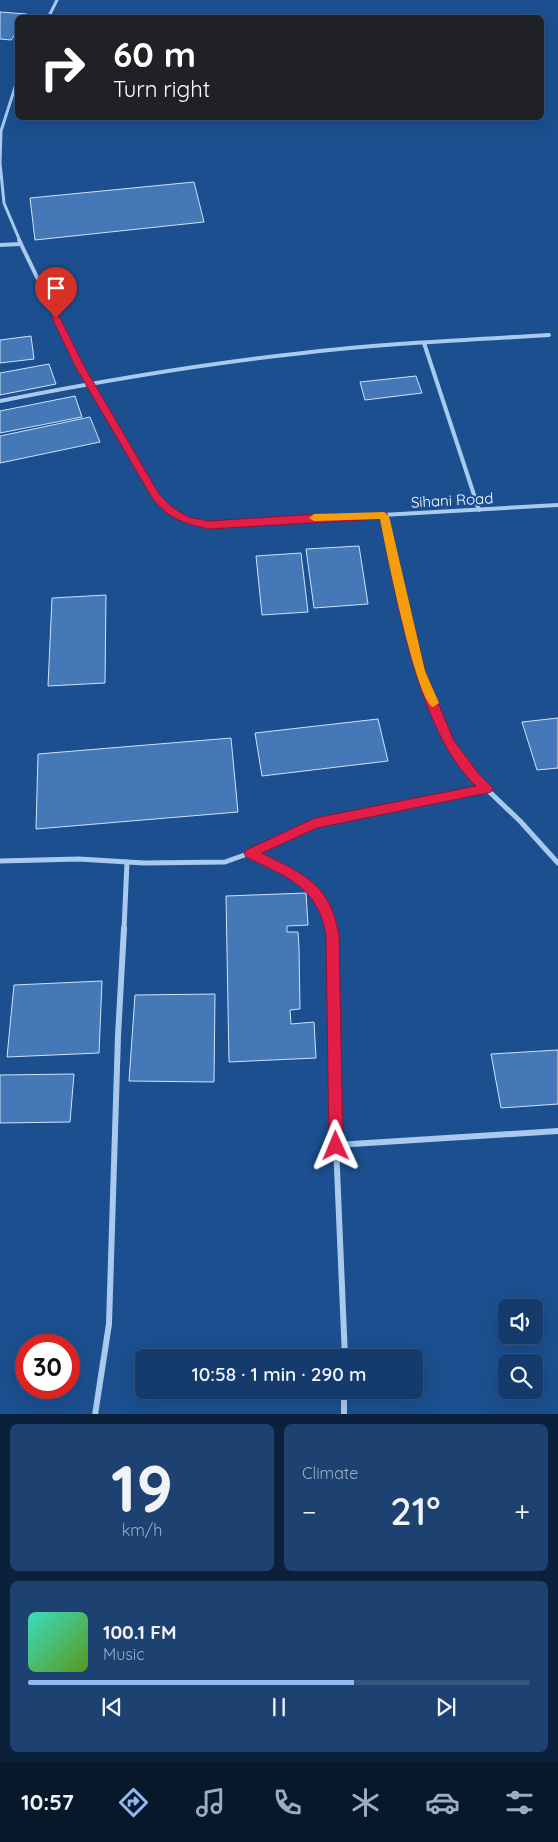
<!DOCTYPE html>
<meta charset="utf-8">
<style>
:root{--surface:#143b6b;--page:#1d4271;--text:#f1f3f6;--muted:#9dadc1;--line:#33557e;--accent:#90b9f0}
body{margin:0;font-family:Quicksand,sans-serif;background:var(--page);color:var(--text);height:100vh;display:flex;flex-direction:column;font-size:19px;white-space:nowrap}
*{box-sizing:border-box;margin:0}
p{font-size:16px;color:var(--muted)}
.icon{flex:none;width:28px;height:28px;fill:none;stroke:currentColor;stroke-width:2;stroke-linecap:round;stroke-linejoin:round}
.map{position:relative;height:1414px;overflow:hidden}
.side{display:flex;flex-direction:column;gap:10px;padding:10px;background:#0b203b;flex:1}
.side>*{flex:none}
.banner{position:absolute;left:15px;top:15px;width:529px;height:105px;border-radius:8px;box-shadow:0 5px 20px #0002,0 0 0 1px var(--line);background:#202124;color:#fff;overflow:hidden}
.controls{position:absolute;left:498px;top:1299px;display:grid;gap:10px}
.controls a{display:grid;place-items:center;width:45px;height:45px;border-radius:8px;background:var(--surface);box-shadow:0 5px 20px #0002,0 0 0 1px var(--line);font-size:25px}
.speed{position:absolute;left:15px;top:1334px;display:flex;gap:10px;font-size:25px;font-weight:700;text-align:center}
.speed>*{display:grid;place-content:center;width:65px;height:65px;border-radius:50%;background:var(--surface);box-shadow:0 5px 20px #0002,0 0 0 1px var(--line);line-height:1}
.speed .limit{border:8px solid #d22;background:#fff;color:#111}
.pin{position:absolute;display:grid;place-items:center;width:42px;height:42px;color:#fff;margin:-51px -21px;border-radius:50% 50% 50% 0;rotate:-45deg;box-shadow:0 0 5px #0007}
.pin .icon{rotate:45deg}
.me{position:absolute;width:55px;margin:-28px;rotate:359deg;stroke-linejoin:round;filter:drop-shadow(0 0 4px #0008)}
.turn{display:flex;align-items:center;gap:18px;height:105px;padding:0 15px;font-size:22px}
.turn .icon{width:65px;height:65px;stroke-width:2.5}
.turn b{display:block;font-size:35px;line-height:42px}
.big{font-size:38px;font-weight:600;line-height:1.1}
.side .tile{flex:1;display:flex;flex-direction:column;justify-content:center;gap:8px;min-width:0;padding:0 18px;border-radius:8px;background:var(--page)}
.side .dial{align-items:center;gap:0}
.dial b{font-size:65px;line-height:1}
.song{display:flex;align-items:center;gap:15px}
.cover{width:60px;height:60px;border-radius:8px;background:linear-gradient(135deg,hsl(170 70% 55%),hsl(90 70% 35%))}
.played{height:5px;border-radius:2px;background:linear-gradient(90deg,var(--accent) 65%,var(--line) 65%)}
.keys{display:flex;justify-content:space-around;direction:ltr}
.heat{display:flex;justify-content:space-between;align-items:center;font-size:28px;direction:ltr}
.side .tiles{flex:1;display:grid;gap:10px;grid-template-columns:1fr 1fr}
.tile:last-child{grid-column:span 2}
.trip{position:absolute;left:135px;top:1349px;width:288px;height:50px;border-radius:8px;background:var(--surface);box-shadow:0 5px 20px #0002,0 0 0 1px var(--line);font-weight:600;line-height:50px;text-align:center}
.dock{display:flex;height:80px;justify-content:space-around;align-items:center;background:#08182b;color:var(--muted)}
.dock .icon{width:35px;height:35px}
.dock .active{color:var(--accent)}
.dock b{font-size:22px;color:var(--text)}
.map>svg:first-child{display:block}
</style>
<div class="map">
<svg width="558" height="1415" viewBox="0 0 558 1415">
<rect width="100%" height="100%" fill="#1b4f8f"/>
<g fill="#4478b7" stroke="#cfe3fa">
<polygon points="0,12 27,14 25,18 18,18 18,30 11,40 0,39"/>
<polygon points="194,182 204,222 35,240 30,198"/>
<polygon points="31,336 34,359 0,363 0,340"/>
<polygon points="49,364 56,384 0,395 0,373"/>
<polygon points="416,376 422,393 365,400 360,382"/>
<polygon points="75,396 82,417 0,433 0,411"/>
<polygon points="90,417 100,442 0,463 0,436"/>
<polygon points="359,546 368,604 314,608 306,549"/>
<polygon points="301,553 308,612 262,615 256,556"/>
<polygon points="106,595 105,683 48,686 52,598"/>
<polygon points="558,718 558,768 537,770 522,722"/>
<polygon points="378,719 388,761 262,776 255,733"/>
<polygon points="231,738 238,812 36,829 38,754"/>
<polygon points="306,893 308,925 287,926 287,932 298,932 299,947 300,1009 290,1010 291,1024 314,1022 316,1058 229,1062 226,896"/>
<polygon points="102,981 99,1053 7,1057 14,985"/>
<polygon points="215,994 214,1082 129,1081 135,995"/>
<polygon points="558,1050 558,1104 501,1108 491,1054"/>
<polygon points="74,1074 70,1122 0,1123 0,1075"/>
</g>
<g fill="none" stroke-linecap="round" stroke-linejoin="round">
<g stroke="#a9c9ee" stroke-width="3">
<polyline points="48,18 57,0"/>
<polyline points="18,78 1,131 0,163 4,203 20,241"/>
</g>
<g stroke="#a9c9ee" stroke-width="4">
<polyline points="19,240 80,366 155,496 178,516 208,525 558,505"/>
<polyline points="0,245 21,244"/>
<polyline points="424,343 479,510"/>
<path d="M 0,401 C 101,381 201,364 303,353 C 385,343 467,340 549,335"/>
<polyline points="384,516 391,545"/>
</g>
<g stroke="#a9c9ee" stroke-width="5">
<polyline points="390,544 420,671 450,743 475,778 520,821 558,863"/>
<path d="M 250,853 C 288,872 319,884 331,929"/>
<polyline points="0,861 79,859 144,863 225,862 250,853 315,823 487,789"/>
<polyline points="124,929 127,862"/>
</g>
<g stroke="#a9c9ee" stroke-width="6">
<polyline points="331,928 333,935 336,1145 345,1358"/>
<polyline points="336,1145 558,1131"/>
<polyline points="344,1390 344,1415"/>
<polyline points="95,1415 109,1324 118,1036 124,928"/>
</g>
</g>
<path fill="#e11d48" stroke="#92132f" d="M 56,315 L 60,318 L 84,366 L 159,494 L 172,507 L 188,517 L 208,521 L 302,515 L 387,513 L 425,671 L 454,741 L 479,774 L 493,788 L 491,792 L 487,793 L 317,828 L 262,853 C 305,875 330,884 339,935 L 343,1146 L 341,1151 L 336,1153 L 331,1151 L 329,1146 L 326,935 C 318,886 286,877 246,857 L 244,853 L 246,850 L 315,818 L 476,786 C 417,731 397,596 380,519 L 208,529 C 183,523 166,518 151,496 L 75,366 L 52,318 Z"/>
<path fill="#f59e0b" d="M 384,512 L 389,516 L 425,671 L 439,703 L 433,707 C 416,701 385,545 380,519 L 314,521 L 309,518 L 314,514 Z"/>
<g text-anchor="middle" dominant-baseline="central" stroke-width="4" stroke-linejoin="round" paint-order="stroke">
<g font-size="15" fill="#fff" stroke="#1b4f8f">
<text transform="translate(452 500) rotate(-3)">Sihani Road</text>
</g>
</g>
</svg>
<div class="controls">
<a><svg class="icon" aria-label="sound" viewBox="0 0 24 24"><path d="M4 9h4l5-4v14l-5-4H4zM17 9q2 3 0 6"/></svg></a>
<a><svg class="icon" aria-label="search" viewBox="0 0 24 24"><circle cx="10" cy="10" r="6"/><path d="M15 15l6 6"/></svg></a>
</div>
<div class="speed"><div class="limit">30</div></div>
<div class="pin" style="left:56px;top:318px;background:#d93025"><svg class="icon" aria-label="arrive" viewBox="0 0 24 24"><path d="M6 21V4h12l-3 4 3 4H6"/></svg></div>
<svg class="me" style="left:336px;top:1146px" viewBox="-20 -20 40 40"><path d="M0-17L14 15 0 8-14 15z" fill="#e11d48" stroke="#fff" stroke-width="4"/></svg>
<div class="trip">10:58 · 1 min · 290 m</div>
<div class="banner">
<div class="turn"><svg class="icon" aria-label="right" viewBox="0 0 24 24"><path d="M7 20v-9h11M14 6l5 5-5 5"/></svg><div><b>60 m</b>Turn right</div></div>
</div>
</div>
<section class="side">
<div class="tiles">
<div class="tile dial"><b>19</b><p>km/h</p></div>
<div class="tile"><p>Climate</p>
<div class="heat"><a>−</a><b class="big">21°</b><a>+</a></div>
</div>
<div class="tile">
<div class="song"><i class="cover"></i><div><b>100.1 FM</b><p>Music</p></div></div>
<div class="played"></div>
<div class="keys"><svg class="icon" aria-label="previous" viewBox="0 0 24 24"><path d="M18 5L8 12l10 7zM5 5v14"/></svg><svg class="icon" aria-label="pause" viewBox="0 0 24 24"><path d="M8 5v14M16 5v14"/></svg><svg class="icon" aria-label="next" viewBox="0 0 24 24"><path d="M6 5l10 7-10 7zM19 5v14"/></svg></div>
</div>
</div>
</section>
<nav class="dock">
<b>10:57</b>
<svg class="icon active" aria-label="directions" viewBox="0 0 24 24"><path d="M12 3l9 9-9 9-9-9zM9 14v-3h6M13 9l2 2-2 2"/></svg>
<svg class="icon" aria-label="music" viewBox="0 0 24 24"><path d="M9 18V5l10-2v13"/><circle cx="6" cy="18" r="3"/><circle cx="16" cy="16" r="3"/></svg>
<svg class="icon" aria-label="phone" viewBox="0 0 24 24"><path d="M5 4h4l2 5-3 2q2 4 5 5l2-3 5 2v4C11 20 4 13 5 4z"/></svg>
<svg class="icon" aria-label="climate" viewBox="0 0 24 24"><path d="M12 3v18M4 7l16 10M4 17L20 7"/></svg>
<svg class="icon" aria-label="car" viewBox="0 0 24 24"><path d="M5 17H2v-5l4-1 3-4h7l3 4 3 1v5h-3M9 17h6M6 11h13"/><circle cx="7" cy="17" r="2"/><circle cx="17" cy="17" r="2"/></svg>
<svg class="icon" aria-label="filters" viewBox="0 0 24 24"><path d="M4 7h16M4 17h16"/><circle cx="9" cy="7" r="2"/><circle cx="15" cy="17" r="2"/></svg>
</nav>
